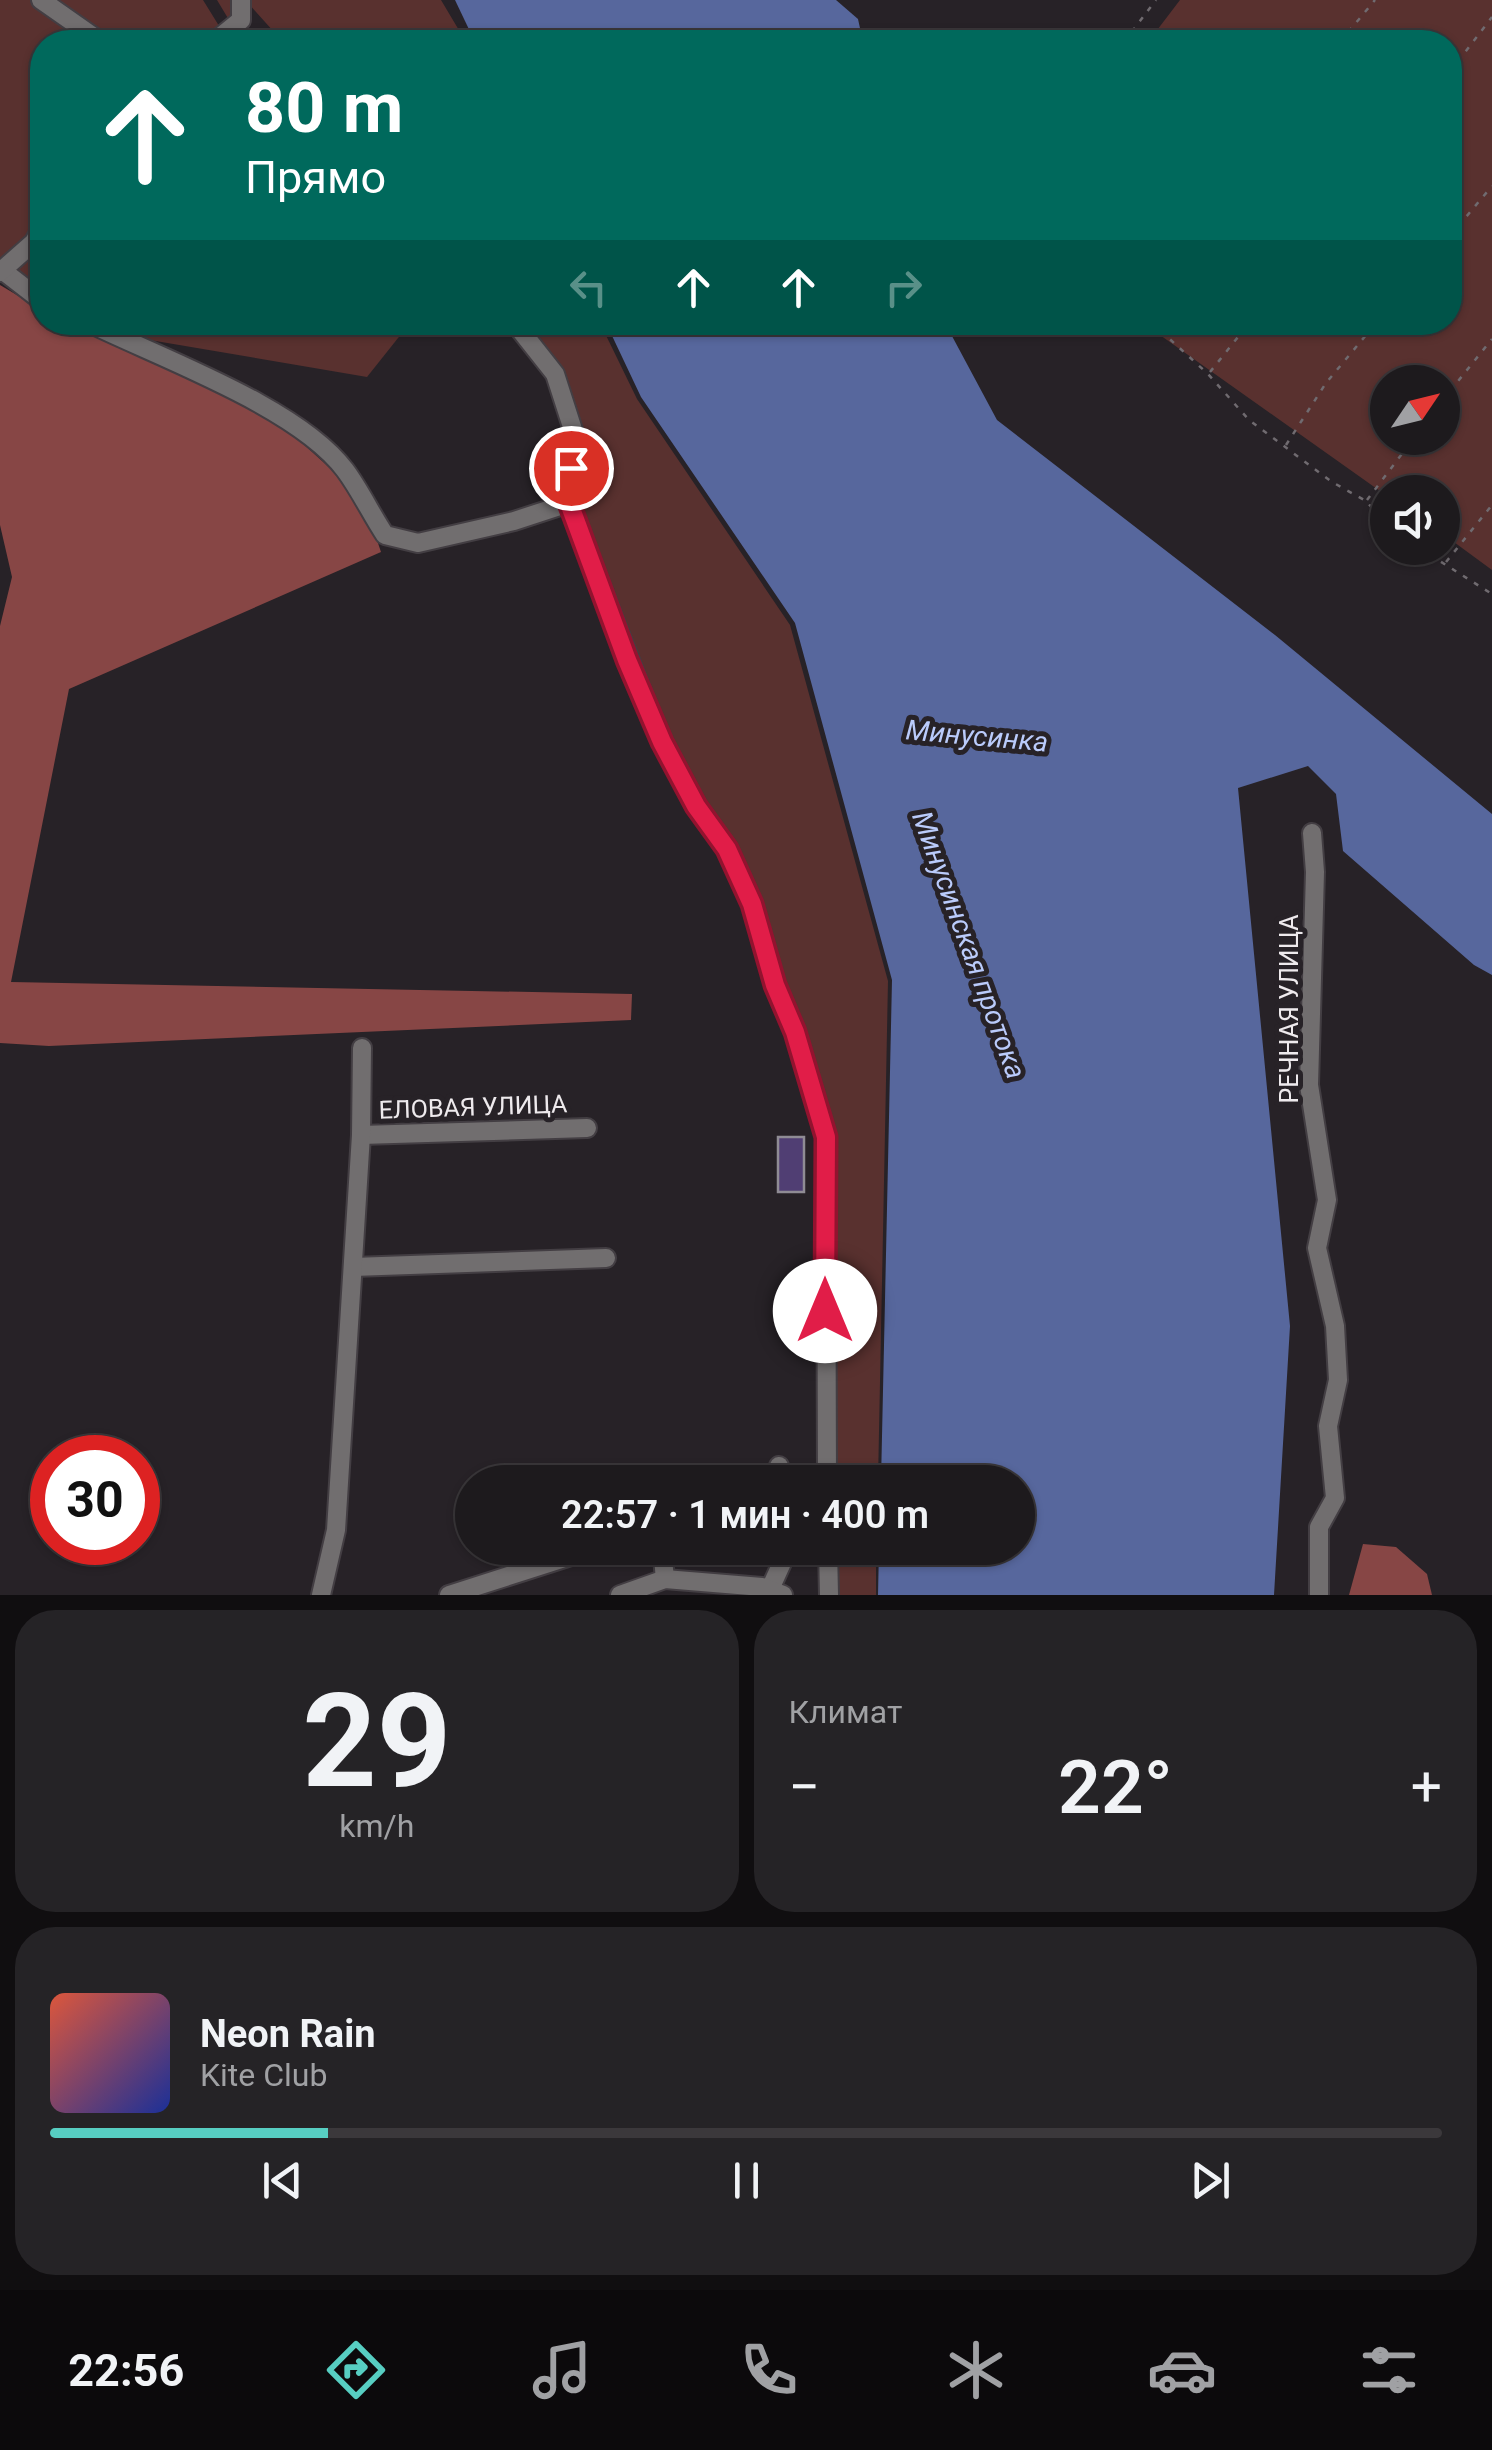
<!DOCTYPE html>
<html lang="ru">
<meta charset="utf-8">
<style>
:root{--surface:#1d1a1d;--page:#252326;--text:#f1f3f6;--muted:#a0a1a4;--line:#3b383b;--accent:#57cec2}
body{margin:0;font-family:Roboto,sans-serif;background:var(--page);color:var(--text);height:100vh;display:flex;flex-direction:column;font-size:38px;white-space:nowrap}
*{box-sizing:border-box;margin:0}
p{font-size:32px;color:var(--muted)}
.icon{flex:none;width:55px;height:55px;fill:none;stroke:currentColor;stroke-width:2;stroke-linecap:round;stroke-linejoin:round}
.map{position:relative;height:1595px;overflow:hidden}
.side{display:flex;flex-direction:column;gap:15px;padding:15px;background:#100e10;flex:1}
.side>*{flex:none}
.banner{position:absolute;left:30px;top:30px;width:1432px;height:305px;border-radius:40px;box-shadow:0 2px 8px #0004,0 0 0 2px var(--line);background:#00695c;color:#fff;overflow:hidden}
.needle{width:65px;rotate:55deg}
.fabs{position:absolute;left:1370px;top:365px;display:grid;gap:20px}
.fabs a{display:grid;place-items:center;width:90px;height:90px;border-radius:50%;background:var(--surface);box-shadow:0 2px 8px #0004,0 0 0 2px var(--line);font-size:50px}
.speed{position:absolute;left:30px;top:1435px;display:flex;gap:20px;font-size:50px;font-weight:700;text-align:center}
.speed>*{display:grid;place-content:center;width:130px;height:130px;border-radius:50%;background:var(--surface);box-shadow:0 2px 8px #0004,0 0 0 2px var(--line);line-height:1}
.speed .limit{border:15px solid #d22;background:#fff;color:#111}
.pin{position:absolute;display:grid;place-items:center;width:85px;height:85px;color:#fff;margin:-42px;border:5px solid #fff;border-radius:50%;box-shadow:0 2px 10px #0007}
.me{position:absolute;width:110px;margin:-55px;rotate:0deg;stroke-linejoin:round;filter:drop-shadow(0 0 8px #0008)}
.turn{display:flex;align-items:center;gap:35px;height:210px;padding:0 50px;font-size:45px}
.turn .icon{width:130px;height:130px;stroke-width:2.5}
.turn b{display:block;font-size:70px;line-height:85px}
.lanes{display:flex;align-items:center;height:95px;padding:0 50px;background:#0003;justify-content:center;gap:50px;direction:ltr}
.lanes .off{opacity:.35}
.big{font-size:75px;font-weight:600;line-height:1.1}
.side .widget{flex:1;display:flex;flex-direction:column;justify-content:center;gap:15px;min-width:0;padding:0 35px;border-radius:40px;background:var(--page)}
.side .dial{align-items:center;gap:0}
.dial b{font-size:130px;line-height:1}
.song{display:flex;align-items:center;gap:30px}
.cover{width:120px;height:120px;border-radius:15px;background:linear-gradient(135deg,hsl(10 70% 55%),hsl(230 70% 35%))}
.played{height:10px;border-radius:5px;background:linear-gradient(90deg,var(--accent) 20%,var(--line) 20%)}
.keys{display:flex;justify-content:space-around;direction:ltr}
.heat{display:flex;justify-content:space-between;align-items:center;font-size:55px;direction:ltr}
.side .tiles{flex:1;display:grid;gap:15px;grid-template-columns:1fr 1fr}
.widget:last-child{grid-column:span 2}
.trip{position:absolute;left:455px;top:1465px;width:580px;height:100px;border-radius:50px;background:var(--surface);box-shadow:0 2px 8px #0004,0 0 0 2px var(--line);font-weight:600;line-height:100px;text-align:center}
.dock{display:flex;height:160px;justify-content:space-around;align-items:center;background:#0c0a0c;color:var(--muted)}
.dock .icon{width:70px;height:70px}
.dock .current{color:var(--accent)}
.dock b{font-size:45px;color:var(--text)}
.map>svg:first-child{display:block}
</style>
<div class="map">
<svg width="1492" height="1595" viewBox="0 0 1492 1595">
<rect width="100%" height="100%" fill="#272227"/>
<g fill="#59312f" fill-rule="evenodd">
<polygon points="0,0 203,0 229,42 42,42 42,295 0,276"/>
<polygon points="217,0 441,0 466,42 283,42 248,3 229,20"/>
<path d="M 1180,0 L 1492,0 L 1492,570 L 1443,534 L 1442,492 L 1388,492 L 1387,496 L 1143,323 L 1450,322 L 1450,42 L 1148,42 ZM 1442,382 L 1442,438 L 1388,438 L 1388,382 Z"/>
<polygon points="102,323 410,323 367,377 132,337"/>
<polygon points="507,323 600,323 637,399 790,625 888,981 878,1482 836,1482 832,1137 807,1049 746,869 684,774 622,638 575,504 553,380"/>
<rect x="837" y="1548" width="39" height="47"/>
</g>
<g fill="#874645">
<polygon points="0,285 42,310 42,322 64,323 269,413 363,498 381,552 69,689 11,982 632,994 631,1020 49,1046 0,1043 0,626 12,577 0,525"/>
<polygon points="1363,1544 1396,1547 1427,1574 1432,1595 1349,1595"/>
</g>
<g fill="#57679d">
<polygon points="455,0 836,0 858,19 863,42 475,42"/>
<polygon points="606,323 945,323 997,420 1275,635 1492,814 1492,975 1474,965 1343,851 1336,794 1308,766 1238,788 1290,1326 1274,1595 878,1595 879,1548 1018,1548 1018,1482 881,1482 892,980 795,623 641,397"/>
</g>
<rect fill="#503e73" stroke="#8f8c94" stroke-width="2.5" x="778" y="1137" width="26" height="55"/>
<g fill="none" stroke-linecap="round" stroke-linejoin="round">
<defs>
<g id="minor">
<polyline points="41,0 101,42"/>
<polyline points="214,42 241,20 241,0"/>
<polyline points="2,270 42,301"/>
<polyline points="0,272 34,242 42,227"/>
<path d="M 87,322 C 160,358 298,407 345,470 C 360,490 371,514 385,535 L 418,543 L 514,521 L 569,503 L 574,433 L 555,374 L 514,322"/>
<polyline points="569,503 662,743 696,806 727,849 753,904 775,985 795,1032 826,1137 827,1482"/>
<polyline points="1312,833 1315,872 1309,1085 1327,1200 1317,1248 1335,1326 1338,1380 1328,1426 1335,1498 1319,1527 1319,1595"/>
<polyline points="361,1135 587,1128"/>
<polyline points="353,1267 606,1258"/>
<polyline points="779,1466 780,1482"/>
<polyline points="662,1548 665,1579"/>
<polyline points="828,1548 829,1595"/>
<polyline points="765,1588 771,1587 785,1556 784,1548"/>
<polyline points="321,1595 336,1530 361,1135 362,1048"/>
<polyline points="449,1595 596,1548"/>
<polyline points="620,1595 665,1579 762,1587 783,1595"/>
</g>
</defs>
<use href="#minor" stroke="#433e43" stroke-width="22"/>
<g stroke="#706b70" stroke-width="2.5" stroke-dasharray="5 8" stroke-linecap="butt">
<polyline points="1124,42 1156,0"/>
<polyline points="1340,42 1375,0"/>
<polyline points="1450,72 1492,17"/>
<polyline points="1450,236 1492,186"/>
<polyline points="1151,322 1208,374 1249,420 1332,482 1366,501 1388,526"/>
<polyline points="1210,372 1250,322"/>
<polyline points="1442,401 1492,339"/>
<polyline points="1286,445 1326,383 1377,322"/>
<polyline points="1367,500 1414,438"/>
<polyline points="1419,548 1492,594"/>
<polyline points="1446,562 1492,505"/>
</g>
<use href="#minor" stroke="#716e6f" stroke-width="18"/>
</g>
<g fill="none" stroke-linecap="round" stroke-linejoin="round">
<defs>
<polyline id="route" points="571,468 569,503 627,660 662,742 696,806 727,849 752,904 775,985 795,1032 826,1137 825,1311"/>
</defs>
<use href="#route" stroke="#92132f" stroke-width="25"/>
<use href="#route" stroke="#e11d48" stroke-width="18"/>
</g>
<g text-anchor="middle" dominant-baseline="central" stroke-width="10" stroke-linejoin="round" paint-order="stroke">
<g font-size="25" fill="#eeeaed" stroke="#272227">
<text transform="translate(1289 1009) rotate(-90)">РЕЧНАЯ УЛИЦА</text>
<text transform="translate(473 1107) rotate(-2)">ЕЛОВАЯ УЛИЦА</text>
</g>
<g font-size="28" font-style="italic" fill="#bacbfb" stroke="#272227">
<text transform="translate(977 736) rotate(5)">Минусинка</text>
<text transform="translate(969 945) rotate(70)">Минусинская протока</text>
</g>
</g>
</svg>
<div class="fabs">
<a><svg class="needle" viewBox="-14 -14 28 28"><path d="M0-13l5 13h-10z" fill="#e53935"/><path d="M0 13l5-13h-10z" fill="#a0a1a4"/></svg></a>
<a><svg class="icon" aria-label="sound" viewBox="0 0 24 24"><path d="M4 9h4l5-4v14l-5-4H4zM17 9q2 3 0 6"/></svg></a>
</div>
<div class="speed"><div class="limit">30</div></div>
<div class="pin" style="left:571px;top:468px;background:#d93025"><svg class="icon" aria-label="arrive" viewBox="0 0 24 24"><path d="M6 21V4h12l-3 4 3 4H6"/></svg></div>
<svg class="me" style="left:825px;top:1311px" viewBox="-20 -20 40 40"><circle r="19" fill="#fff"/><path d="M0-13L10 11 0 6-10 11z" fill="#e11d48"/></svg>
<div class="trip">22:57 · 1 мин · 400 m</div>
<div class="banner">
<div class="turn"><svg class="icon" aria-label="ahead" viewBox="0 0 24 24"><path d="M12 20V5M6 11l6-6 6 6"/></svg><div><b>80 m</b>Прямо</div></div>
<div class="lanes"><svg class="icon off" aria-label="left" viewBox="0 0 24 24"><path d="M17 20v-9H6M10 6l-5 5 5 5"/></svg><svg class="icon" aria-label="ahead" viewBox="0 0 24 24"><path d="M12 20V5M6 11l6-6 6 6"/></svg><svg class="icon" aria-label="ahead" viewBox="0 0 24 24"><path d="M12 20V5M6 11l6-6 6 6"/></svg><svg class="icon off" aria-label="right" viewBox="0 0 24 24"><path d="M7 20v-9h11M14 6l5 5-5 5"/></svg></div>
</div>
</div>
<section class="side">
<div class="tiles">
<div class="widget dial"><b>29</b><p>km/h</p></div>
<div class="widget"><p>Климат</p>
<div class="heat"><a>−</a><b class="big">22°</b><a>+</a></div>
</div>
<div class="widget">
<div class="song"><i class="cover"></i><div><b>Neon Rain</b><p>Kite Club</p></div></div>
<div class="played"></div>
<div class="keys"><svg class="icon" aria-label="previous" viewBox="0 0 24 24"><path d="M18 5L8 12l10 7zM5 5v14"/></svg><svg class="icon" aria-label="pause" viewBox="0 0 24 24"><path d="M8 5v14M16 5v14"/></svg><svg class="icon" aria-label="next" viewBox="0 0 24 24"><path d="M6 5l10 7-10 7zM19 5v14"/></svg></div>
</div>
</div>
</section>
<nav class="dock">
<b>22:56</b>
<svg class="icon current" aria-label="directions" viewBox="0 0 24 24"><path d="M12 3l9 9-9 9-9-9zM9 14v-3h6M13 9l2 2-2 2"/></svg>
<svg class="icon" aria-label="music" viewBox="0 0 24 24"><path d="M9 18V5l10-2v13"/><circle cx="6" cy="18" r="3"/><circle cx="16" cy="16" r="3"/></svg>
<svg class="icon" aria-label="phone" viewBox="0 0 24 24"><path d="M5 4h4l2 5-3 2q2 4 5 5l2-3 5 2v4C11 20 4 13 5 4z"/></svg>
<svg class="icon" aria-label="climate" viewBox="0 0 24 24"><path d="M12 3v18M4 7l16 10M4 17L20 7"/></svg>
<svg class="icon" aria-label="car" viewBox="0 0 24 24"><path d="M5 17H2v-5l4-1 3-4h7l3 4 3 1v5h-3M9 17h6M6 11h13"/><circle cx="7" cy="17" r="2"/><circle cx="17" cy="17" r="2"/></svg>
<svg class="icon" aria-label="filters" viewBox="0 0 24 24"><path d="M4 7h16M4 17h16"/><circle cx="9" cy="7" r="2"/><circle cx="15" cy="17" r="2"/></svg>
</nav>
